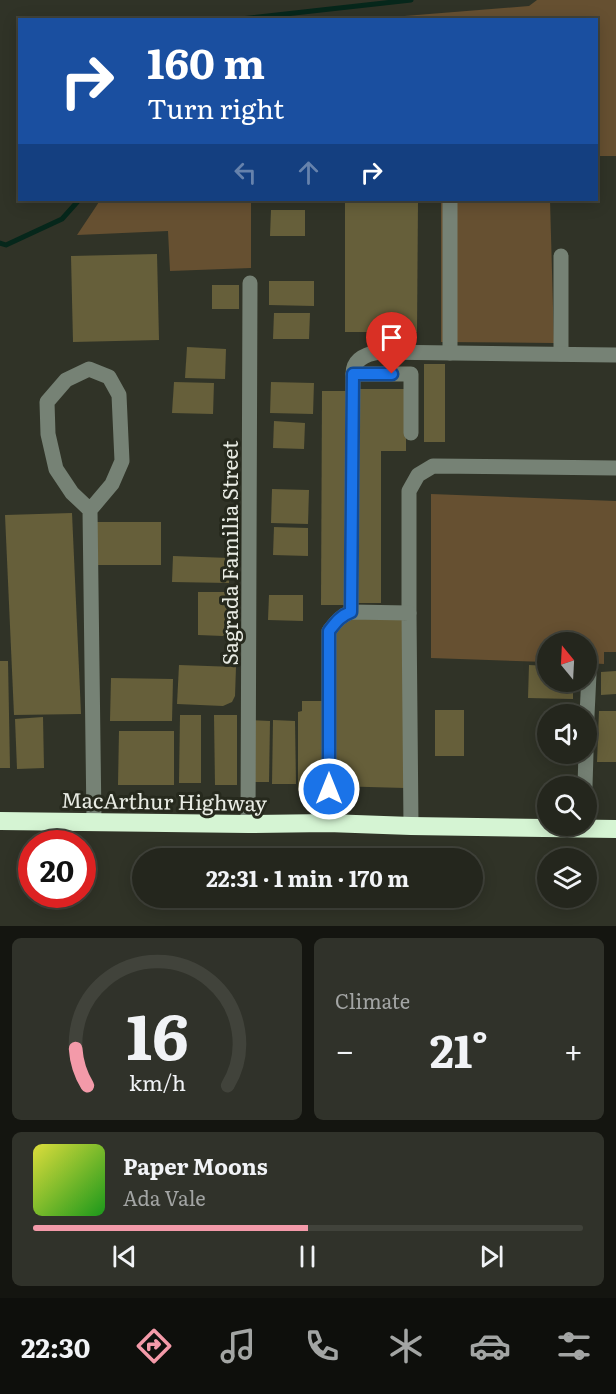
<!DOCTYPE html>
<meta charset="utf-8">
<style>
:root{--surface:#24261d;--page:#30322a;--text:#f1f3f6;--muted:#a3a5a4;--line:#41433b;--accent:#f39aa9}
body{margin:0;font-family:Literata,serif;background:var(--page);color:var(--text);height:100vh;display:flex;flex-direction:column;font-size:22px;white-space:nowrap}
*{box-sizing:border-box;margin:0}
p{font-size:20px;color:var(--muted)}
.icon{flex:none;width:33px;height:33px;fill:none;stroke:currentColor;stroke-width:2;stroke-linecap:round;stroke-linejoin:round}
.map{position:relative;height:926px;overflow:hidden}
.details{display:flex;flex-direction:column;gap:12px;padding:12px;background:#141510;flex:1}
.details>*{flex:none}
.banner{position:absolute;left:18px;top:18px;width:580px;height:183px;border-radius:0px;box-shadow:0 3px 15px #0003,0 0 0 2px var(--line);background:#1a4fa0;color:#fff;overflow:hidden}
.needle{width:39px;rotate:342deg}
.tools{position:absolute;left:537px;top:632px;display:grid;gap:12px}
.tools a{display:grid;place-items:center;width:60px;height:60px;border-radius:50%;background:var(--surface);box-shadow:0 3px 15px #0003,0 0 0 2px var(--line);font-size:30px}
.speed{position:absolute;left:18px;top:830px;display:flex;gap:12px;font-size:30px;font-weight:700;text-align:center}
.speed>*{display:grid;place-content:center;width:78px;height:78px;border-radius:50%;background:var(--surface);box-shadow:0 3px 15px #0003,0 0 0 2px var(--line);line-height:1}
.speed .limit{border:9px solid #d22;background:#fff;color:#111}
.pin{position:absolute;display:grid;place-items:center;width:51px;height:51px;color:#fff;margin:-62px -26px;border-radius:50% 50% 50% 0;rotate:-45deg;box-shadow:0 0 6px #0007}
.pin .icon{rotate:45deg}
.me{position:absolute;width:66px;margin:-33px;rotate:0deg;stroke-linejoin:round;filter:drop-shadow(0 0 4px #0008)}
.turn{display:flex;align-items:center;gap:21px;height:126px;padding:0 30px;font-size:27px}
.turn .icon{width:78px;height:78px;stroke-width:2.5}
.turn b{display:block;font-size:42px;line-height:51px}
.lanes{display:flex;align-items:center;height:57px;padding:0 30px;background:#0003;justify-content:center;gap:30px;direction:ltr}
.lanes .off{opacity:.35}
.big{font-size:45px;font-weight:700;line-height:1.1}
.details .tile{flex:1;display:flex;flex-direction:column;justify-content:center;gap:9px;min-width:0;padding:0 21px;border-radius:9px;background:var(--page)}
.details .dial{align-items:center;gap:0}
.dial svg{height:156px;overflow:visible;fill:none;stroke:var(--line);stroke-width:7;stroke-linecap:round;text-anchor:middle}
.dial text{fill:var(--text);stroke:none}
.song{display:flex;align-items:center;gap:18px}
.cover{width:72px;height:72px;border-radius:9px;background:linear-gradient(135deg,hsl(60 70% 55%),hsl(120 70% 35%))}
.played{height:6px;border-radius:3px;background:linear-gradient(90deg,var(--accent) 50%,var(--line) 50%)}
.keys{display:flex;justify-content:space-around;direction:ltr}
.heat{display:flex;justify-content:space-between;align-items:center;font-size:33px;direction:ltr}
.details .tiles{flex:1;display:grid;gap:12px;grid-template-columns:1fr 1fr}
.tile:last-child{grid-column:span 2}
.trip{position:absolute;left:132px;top:848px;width:351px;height:60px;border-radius:30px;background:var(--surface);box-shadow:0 3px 15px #0003,0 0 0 2px var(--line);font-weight:700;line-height:60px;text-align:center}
.tabs{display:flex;height:96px;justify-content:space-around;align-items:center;background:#0e0f0c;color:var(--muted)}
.tabs .icon{width:42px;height:42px}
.tabs .current{color:var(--accent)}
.tabs b{font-size:27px;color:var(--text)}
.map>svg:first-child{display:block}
</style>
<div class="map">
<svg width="616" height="926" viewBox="0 0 616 926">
<rect width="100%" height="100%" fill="#303327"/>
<g fill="#665031">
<polygon points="537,0 616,0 616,156 597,156 597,20 367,19 529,6"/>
<polygon points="100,200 317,200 251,201 251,268 170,271 168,231 77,235 97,205"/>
<polygon points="441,200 550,200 554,343 441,342"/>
<polygon points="431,494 616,501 616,652 604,652 604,664 587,663 586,642 548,642 547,662 431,658"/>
</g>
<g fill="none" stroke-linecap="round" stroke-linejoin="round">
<g stroke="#06271b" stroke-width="5">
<polyline points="232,20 411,0"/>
<polyline points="0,243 6,245 62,219 79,200"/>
</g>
</g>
<g fill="#665f3a">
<polygon points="345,200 418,200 417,332 345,332"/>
<polygon points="271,210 305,210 305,236 270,236"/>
<polygon points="157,254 159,340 73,342 71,256"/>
<polygon points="269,281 314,281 314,306 269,305"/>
<rect x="212" y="285" width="27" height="24"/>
<polygon points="274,313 310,313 309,339 273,339"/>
<polygon points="187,347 226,349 225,379 185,378"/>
<rect x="424" y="364" width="21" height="78"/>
<polygon points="174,382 214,383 213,414 172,413"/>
<polygon points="271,382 314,383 313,414 270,413"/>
<polygon points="357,389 406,389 406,451 381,451 381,603 356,603"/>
<polygon points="322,391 350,391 348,605 321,605"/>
<polygon points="274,421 305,423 304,449 273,448"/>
<polygon points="272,489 309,490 308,524 271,523"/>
<polygon points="72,513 81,714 14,715 5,515"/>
<rect x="97" y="522" width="64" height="43"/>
<polygon points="274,527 308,528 308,556 273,555"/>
<polygon points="173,556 230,558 229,583 172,582"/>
<polygon points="198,592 231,592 230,627 223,636 198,635"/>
<polygon points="269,595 303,595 303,621 268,620"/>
<polygon points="349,618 404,620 405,788 333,786 332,637"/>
<polygon points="0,661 8,661 10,768 0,768"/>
<polygon points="179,665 236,667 235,696 232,702 223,706 177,704"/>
<polygon points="529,665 548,666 548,681 573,681 573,699 528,698"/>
<polygon points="616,671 616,694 601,695 601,672"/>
<polygon points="111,678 173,679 172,721 110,721"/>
<polygon points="302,701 325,701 325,791 298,791 298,712 302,711"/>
<rect x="435" y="710" width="29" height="46"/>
<polygon points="599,711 616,711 616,762 597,762"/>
<polygon points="180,715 201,715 201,783 179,783"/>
<polygon points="214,715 237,715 237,785 215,785"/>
<polygon points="43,717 44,768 17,769 15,719"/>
<polygon points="251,720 270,721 269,782 250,782"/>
<polygon points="273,720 295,721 296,784 272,784"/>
<polygon points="119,731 174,731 174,785 118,785"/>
</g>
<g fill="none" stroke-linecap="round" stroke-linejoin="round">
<g stroke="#768275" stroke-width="15">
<polyline points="450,353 450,200"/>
<polyline points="561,354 561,256"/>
<path d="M 353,374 C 353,359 366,354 379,352 L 616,355"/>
<polyline points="90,510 72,493 56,469 48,434 47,402 66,380 89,369 109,377 119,395 122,461 112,484 90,510 94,822"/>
<polyline points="351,612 353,374 411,374 411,433"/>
<polyline points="409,613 409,491 418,475 433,466 616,468"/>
<polyline points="586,736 589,674"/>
<polyline points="585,786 586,753"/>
<path d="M 328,823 L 329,789 L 329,631 C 336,622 340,616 351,612 L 409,613 L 411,826"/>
<polyline points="248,824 250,283"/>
</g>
<polyline stroke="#d5f4d3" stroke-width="18" points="0,821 248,824 328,823 411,826 616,829"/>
</g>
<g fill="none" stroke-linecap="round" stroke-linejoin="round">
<defs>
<path id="route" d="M 329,789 L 329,631 C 336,622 340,616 351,612 L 353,374 L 392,374"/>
</defs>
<use href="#route" stroke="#114b97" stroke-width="15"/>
<use href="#route" stroke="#1a73e8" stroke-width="10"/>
</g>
<g text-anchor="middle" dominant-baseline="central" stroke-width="6" stroke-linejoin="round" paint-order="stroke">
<g font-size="21" fill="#e8ebe3" stroke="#26291d">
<text transform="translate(228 553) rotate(-90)">Sagrada Familia Street</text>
<text transform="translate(164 800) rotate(1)">MacArthur Highway</text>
</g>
</g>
</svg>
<div class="tools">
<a><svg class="needle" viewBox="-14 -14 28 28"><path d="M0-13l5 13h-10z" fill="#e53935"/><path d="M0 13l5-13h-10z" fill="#a3a5a4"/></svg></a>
<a><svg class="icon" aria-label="sound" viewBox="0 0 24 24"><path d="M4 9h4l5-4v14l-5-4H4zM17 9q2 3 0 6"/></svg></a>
<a><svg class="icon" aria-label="search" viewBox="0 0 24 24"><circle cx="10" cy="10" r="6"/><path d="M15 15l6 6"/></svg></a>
<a><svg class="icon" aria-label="layers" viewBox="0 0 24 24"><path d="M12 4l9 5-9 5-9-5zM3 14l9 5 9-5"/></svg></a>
</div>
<div class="speed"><div class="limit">20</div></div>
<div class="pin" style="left:392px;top:374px;background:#d93025"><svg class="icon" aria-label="arrive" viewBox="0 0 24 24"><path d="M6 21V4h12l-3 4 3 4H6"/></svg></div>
<svg class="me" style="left:329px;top:789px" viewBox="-20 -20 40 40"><circle r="17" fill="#1a73e8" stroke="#fff" stroke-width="3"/><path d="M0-11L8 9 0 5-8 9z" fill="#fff"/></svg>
<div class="trip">22:31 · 1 min · 170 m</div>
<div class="banner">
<div class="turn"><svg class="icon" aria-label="right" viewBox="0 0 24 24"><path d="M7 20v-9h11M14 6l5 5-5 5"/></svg><div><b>160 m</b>Turn right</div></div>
<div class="lanes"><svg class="icon off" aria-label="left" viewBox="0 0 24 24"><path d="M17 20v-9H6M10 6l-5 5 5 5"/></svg><svg class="icon off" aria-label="ahead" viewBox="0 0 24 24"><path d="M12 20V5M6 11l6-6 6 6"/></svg><svg class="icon" aria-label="right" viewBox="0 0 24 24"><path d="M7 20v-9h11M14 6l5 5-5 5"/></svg></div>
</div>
</div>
<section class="details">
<div class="tiles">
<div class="tile dial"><svg viewBox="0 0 100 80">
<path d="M14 69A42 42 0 1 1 86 69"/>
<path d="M14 69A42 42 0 0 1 8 50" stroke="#f39aa9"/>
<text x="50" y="56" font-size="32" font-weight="700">16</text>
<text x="50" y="72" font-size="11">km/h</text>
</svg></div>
<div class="tile"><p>Climate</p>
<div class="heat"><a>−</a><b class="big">21°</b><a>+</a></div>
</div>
<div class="tile">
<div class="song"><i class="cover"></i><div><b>Paper Moons</b><p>Ada Vale</p></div></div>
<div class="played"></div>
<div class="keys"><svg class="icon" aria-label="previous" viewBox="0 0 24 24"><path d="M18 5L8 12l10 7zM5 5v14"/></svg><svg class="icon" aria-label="pause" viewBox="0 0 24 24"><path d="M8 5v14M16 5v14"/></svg><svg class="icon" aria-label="next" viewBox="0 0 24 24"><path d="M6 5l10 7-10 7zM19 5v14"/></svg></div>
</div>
</div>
</section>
<nav class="tabs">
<b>22:30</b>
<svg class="icon current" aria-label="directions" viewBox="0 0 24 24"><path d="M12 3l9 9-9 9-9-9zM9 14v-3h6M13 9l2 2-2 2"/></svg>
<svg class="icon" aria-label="music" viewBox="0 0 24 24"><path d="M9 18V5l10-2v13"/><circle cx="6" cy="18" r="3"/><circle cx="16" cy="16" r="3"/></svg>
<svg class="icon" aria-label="phone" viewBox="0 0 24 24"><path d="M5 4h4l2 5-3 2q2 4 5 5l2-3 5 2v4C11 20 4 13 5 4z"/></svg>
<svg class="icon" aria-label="climate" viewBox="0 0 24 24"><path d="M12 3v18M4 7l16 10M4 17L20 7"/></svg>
<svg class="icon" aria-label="car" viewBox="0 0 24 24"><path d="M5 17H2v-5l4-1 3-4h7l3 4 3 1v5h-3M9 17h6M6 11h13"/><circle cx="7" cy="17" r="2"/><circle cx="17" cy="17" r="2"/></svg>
<svg class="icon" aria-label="filters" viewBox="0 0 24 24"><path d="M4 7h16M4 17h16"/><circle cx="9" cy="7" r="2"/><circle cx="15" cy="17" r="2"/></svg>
</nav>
